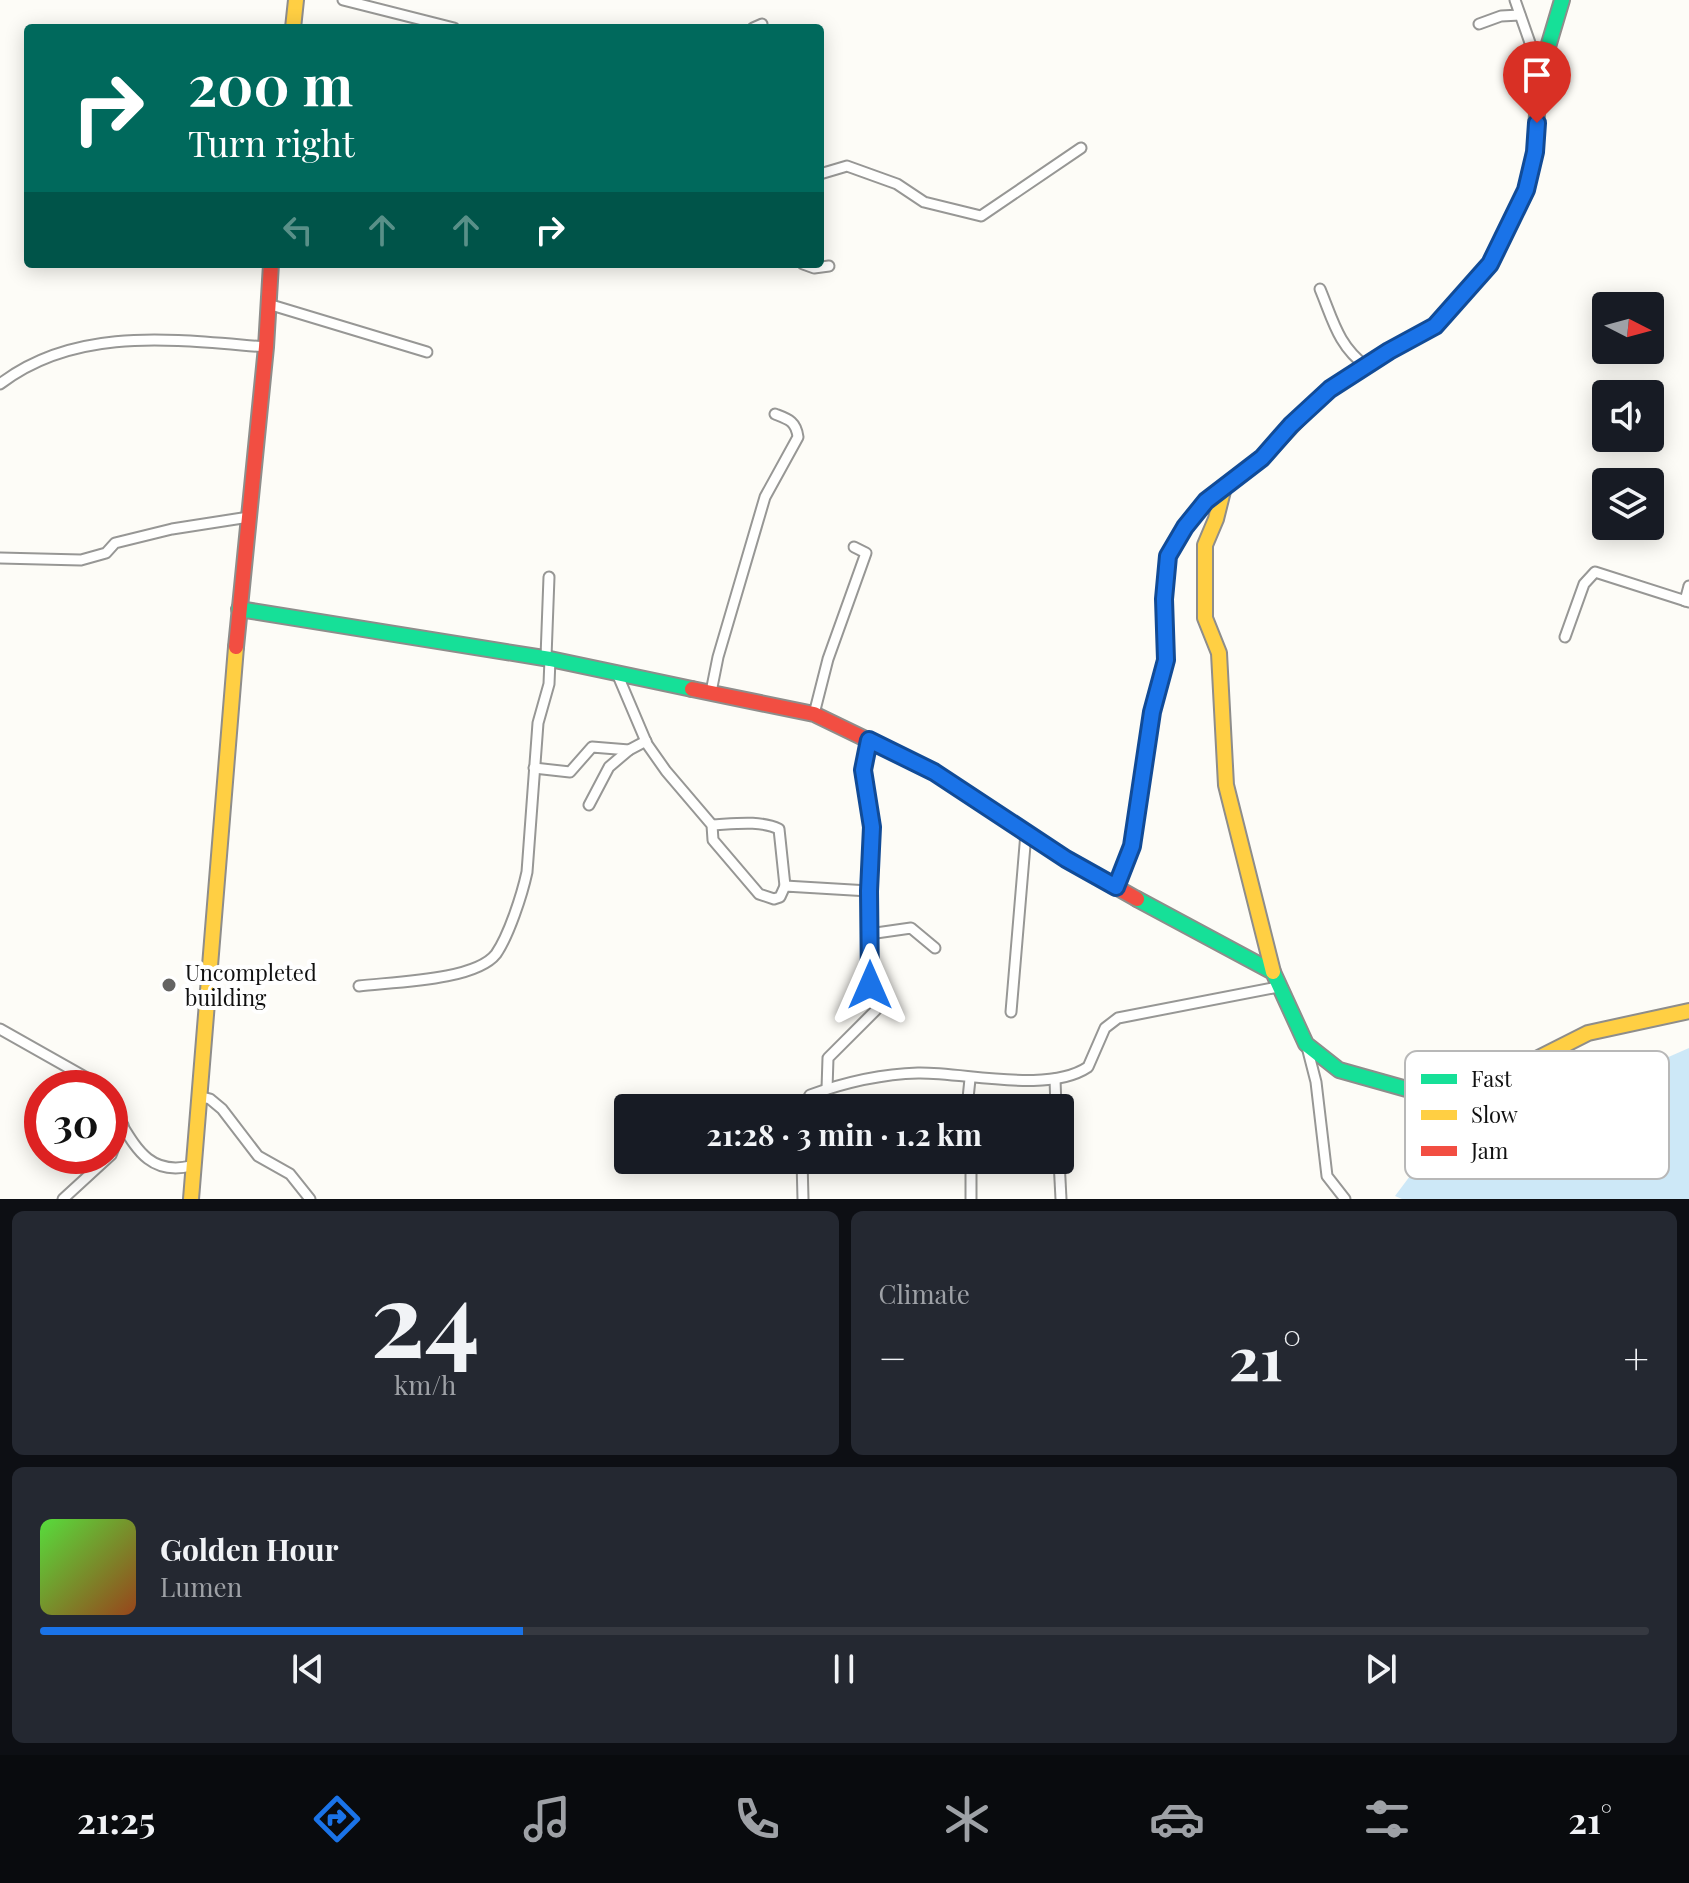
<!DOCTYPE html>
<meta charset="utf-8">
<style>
:root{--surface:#171b24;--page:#242831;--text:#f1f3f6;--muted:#9ea1a6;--line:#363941;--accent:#1a73e8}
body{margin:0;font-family:"Playfair Display",serif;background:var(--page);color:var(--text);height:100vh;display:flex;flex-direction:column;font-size:30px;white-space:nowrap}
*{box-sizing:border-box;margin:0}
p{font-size:26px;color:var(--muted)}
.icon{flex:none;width:44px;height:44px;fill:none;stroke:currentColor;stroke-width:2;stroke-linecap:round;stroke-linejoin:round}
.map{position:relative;height:1199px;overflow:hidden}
.panel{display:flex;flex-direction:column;gap:12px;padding:12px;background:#0d0f14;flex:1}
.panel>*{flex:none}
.top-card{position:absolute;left:24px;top:24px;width:800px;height:244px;border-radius:8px;box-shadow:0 4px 20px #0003;background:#00695c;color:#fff;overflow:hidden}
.needle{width:52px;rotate:96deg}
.controls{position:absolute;left:1592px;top:292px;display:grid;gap:16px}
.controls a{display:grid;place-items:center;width:72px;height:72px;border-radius:8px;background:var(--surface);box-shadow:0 4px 20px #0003;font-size:40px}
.speed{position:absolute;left:24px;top:1070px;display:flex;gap:16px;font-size:40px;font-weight:700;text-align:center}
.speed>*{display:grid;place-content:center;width:104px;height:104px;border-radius:50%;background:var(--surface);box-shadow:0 4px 20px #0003;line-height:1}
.speed .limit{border:12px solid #d22;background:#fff;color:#111}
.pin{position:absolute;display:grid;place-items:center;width:68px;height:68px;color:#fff;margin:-82px -34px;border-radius:50% 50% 50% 0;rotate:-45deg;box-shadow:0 0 8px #0007}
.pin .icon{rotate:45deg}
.me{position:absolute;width:88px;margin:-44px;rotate:0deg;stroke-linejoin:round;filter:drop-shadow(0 0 6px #0008)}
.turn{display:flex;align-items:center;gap:28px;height:168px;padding:0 32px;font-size:36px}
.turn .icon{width:104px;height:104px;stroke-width:2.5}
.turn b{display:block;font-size:56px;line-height:68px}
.lanes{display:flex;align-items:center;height:76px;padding:0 32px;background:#0003;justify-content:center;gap:40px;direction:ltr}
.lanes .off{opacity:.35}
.big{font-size:60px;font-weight:700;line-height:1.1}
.panel .tile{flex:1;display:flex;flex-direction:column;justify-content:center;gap:12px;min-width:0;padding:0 28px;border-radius:12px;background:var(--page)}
.panel .dial{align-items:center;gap:0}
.dial b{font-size:104px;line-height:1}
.song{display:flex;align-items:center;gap:24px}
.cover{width:96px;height:96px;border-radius:12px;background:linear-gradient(135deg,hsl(110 70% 55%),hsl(20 70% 35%))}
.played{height:8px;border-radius:4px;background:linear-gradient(90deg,var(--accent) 30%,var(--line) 30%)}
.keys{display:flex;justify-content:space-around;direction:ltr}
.heat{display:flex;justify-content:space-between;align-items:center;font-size:44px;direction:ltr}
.panel .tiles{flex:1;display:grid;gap:12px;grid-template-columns:1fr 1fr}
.tile:last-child{grid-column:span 2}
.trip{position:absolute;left:614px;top:1094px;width:460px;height:80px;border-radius:8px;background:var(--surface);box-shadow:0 4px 20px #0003;font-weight:700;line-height:80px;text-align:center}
.dock{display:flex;height:128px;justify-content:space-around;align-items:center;background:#090b0e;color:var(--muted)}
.dock .icon{width:56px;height:56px}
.dock .active{color:var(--accent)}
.dock b{font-size:36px;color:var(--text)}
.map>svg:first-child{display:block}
</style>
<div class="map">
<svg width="1689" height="1199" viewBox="0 0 1689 1199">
<rect width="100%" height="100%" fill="#fdfcf7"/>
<polygon fill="#cde8f7" points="1689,1048 1689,1199 1402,1199 1395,1196 1410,1176 1458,1149"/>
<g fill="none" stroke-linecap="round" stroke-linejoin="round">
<defs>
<g id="street">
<polyline points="343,0 454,28"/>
<polyline points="1515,0 1536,60 1543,69"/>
<polyline points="1479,24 1501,16 1520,15"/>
<polyline points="753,28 762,24"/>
<polyline points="820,174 847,166 897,184 924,202 981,216 1081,148"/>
<polyline points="803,264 814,268 829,266"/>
<path d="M 1320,289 C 1333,320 1338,346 1367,367"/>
<polyline points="268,304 427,352"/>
<path d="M 0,384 C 77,325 176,340 266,347"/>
<polyline points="0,558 81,560 106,553 115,543 172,529 249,517"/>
<polyline points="1685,601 1689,586"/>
<polyline points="1565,637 1584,584 1595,572 1689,602"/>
<polyline points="543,658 546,657 549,577"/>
<polyline points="616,671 647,744 666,771 712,825 713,840 759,894 774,899 780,897 785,886 869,891"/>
<path d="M 711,692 L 718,657 L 765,497 L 798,437 C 796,421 788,419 775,414"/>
<polyline points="814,714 828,659 866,553 854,547"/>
<polyline points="534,768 570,772 592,747 629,750 646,741"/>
<polyline points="589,805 609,767 629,750"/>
<path d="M 712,825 C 733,824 761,820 779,829 L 785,886"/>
<polyline points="1116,887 1132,846 1152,712 1166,660 1164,599 1168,556 1185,527 1206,501 1222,489"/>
<polyline points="869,934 911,928 935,948"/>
<path d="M 359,986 C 391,982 475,981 496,954 C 509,935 522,895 527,872 L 538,723 L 549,684 L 550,659"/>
<polyline points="1011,1012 1026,833"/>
<polyline points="0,1029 85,1077 97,1088"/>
<polyline points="1307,1047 1316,1082 1327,1176 1345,1199"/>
<polyline points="1055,1079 1056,1108"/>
<polyline points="827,1089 828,1058 876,1010 870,985 869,891 872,827 863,770 869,740"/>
<polyline points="198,1096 210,1099 222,1109 258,1156 290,1174 310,1199"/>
<path d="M 110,1106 C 133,1140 144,1177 191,1166"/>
<path d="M 803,1108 L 810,1095 C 846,1082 879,1074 918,1073 C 964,1072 1048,1094 1088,1067 L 1105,1028 L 1118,1018 L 1278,987"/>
<polyline points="967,1108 970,1079"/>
<polyline points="802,1160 803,1199"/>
<polyline points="1059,1160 1061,1199"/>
<polyline points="63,1199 111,1155 123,1125"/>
<polyline points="971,1199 971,1160"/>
</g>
<g id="fast">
<polyline points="1304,413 1330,389 1389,351 1435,326 1490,264 1526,190 1535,152 1538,94 1545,57 1562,0"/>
<polyline points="239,609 550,659 692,689"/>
<polyline points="1137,899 1273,972 1306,1044 1339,1070 1428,1095 1504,1076 1519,1068"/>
</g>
<g id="slow">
<polyline points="293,28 296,0"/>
<polyline points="1273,972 1226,785 1219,653 1205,618 1205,545 1216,519 1224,487 1262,458 1304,413"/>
<polyline points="1519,1068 1588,1033 1689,1011"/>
<polyline points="191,1199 236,647"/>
</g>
<g id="jam">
<polyline points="236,647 266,347 271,264"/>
<polyline points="692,689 814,714 934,772 1066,859 1137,899"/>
</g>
</defs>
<use href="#street" stroke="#979795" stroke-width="13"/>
<use href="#fast" stroke="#8e8d8b" stroke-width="18"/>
<use href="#slow" stroke="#8e8d8b" stroke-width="18"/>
<use href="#jam" stroke="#8e8d8b" stroke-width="18"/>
<use href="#street" stroke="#fffffe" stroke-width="9"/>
<use href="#fast" stroke="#16e098" stroke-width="14"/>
<use href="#slow" stroke="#ffcf43" stroke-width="14"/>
<use href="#jam" stroke="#f24e42" stroke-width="14"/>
</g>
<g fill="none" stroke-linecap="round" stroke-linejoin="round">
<defs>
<polyline id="route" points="870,985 869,891 872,827 863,770 869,740 934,772 1066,859 1116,887 1132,846 1152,712 1166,660 1164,599 1168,556 1185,527 1206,501 1262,458 1291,425 1330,389 1389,351 1435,326 1490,264 1526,190 1535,152 1537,123"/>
</defs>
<use href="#route" stroke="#114b97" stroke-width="20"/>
<use href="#route" stroke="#1a73e8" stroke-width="14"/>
</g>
<circle fill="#646362" stroke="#fff" stroke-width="3" cx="169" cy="985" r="8"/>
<g text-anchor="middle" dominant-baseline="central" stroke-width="8" stroke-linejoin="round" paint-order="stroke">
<g font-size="22" fill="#111" stroke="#fff" text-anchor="start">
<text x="185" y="972">Uncompleted<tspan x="185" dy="25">building</tspan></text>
</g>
</g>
<rect x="1405" y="1051" width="264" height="128" rx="12" fill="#fff" stroke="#b8b8b8" stroke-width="2"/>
<rect x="1421" y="1074" width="36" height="10" fill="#16e098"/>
<rect x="1421" y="1110" width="36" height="10" fill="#ffcf43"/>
<rect x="1421" y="1146" width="36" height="10" fill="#f24e42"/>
<g font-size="22" fill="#111">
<text x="1471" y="1087">Fast</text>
<text x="1471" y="1123">Slow</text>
<text x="1471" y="1159">Jam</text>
</g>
</svg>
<div class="controls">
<a><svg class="needle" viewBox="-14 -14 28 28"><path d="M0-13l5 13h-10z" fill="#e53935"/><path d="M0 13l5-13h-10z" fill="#9ea1a6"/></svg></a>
<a><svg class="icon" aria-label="sound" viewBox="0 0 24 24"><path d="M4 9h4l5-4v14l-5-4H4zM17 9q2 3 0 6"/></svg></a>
<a><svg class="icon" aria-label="layers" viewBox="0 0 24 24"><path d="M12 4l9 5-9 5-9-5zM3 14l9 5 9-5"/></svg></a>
</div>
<div class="speed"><div class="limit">30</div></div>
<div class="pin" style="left:1537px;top:123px;background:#d93025"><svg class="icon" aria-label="arrive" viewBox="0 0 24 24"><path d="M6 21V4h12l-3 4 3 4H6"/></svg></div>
<svg class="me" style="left:870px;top:985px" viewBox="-20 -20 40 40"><path d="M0-17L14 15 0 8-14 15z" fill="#1a73e8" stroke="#fff" stroke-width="4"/></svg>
<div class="trip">21:28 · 3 min · 1.2 km</div>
<div class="top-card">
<div class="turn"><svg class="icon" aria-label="right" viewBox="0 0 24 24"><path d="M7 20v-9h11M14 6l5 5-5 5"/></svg><div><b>200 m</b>Turn right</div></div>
<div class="lanes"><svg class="icon off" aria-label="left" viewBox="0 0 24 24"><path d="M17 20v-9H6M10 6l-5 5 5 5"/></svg><svg class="icon off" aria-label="ahead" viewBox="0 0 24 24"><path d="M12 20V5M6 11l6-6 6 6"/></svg><svg class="icon off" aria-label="ahead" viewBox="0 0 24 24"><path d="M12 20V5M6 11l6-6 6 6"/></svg><svg class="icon" aria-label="right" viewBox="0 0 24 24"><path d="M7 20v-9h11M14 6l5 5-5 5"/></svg></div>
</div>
</div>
<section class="panel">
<div class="tiles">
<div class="tile dial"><b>24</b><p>km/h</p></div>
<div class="tile"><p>Climate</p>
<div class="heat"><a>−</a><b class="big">21°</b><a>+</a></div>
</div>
<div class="tile">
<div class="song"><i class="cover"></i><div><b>Golden Hour</b><p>Lumen</p></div></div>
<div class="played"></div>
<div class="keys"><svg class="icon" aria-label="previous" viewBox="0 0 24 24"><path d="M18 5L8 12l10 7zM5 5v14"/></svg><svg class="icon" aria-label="pause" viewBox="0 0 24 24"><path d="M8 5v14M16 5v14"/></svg><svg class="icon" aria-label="next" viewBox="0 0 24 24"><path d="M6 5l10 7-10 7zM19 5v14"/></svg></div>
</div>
</div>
</section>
<nav class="dock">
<b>21:25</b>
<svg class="icon active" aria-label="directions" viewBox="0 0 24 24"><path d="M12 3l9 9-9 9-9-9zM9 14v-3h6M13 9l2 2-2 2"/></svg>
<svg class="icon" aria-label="music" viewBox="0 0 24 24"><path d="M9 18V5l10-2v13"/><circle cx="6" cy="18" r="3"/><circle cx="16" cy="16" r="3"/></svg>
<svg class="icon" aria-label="phone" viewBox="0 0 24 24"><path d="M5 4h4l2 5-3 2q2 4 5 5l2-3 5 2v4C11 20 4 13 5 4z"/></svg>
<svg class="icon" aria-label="climate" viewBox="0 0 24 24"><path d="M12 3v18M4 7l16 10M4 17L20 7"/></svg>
<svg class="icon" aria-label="car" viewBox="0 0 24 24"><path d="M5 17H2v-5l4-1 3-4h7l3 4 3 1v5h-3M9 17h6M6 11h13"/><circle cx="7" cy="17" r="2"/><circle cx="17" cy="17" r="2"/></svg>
<svg class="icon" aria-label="filters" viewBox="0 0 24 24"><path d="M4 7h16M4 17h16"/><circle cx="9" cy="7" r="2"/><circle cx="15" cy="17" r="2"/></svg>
<b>21°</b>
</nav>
